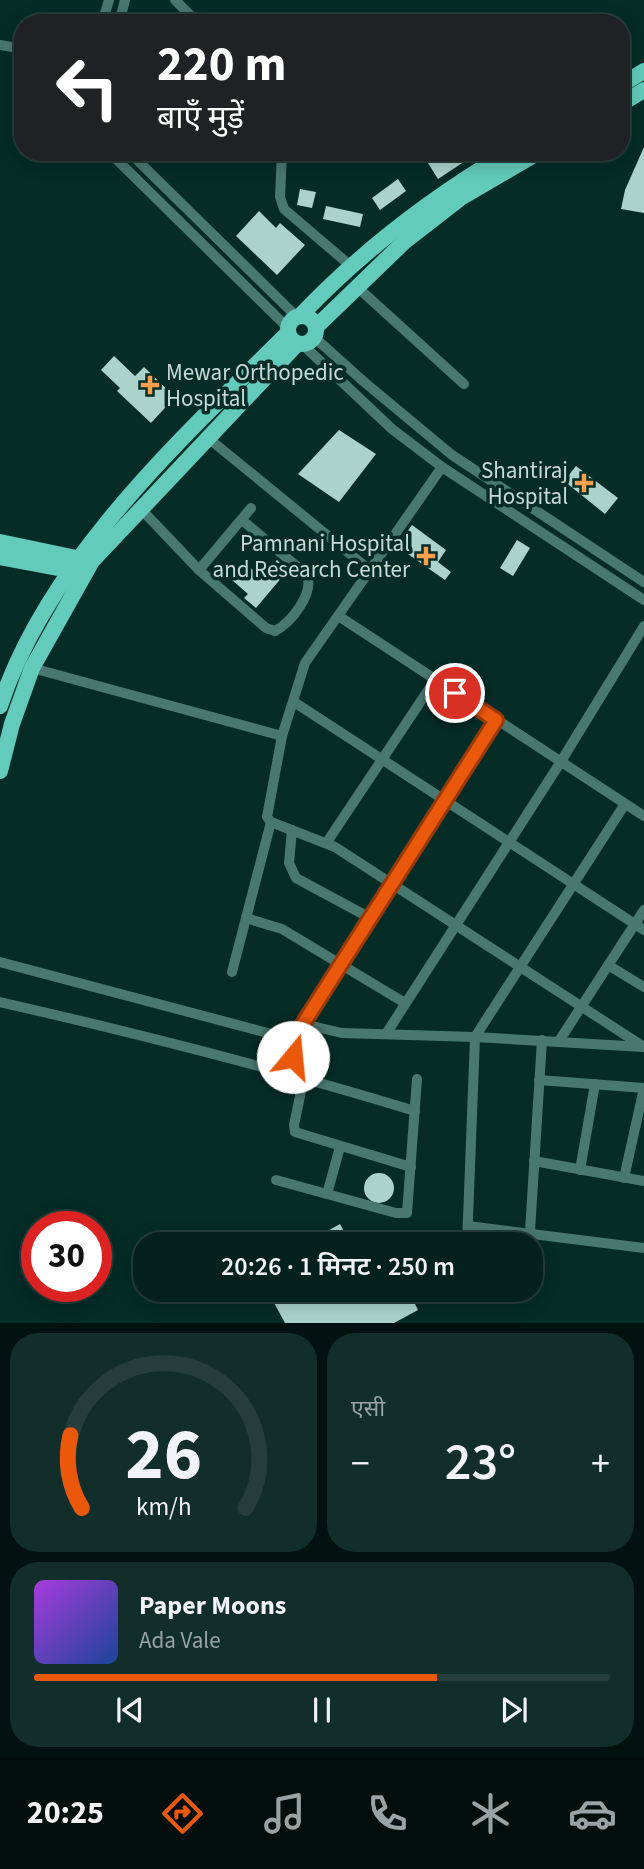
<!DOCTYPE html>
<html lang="hi">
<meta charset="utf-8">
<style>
:root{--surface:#04211d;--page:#122e2a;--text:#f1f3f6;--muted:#97a3a4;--line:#253e3b;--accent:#ea580c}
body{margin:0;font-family:"Source Sans 3","Noto Sans Devanagari",sans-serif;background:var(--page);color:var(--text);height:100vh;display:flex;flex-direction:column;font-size:26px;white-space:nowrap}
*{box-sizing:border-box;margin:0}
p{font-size:23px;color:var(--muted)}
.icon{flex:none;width:38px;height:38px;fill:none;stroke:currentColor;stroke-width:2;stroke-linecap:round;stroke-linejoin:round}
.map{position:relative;height:1323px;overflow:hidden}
.drawer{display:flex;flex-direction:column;gap:10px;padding:10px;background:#021210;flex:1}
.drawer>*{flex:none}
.banner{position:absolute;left:14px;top:14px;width:616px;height:147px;border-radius:28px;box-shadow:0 4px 18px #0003,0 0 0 2px var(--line);background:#202124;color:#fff;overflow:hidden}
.speed{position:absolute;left:21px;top:1211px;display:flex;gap:14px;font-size:35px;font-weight:700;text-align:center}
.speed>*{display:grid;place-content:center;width:91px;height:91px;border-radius:50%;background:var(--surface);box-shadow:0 4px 18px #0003,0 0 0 2px var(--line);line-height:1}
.speed .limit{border:10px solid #d22;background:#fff;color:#111}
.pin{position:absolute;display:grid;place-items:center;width:60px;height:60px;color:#fff;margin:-30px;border:4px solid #fff;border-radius:50%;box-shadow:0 2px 7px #0007}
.me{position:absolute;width:77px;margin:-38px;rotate:17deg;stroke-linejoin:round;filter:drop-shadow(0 0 5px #0008)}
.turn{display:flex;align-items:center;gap:24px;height:147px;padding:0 28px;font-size:32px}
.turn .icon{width:91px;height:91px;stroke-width:2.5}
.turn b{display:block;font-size:49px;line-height:60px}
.big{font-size:52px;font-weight:600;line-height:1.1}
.drawer .card{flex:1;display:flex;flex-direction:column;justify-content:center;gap:10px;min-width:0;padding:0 24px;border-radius:28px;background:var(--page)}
.drawer .dial{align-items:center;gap:0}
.dial svg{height:182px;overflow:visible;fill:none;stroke:var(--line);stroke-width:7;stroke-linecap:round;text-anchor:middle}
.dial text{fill:var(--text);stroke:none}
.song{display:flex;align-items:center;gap:21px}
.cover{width:84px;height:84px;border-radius:10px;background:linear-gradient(135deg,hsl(280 70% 55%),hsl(220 70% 35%))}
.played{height:7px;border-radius:4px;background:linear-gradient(90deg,var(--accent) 70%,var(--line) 70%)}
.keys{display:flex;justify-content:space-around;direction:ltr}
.heat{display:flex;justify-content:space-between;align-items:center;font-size:38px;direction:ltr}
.drawer .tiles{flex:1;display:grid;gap:10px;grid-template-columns:1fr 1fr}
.card:last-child{grid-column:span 2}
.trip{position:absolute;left:133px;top:1232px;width:410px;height:70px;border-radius:28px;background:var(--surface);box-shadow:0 4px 18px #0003,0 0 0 2px var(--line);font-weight:600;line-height:70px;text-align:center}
.tabs{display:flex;height:112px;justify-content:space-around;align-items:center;background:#020d0c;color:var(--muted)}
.tabs .icon{width:49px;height:49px}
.tabs .on{color:var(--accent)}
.tabs b{font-size:32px;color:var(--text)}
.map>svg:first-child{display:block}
</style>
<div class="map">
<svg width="644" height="1323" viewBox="0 0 644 1323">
<rect width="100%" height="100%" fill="#052c27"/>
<g fill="#abd3cc">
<polygon points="644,147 644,213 621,209 625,190"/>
<polygon points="446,152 479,152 438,179 428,163"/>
<polygon points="398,179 406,191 380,210 372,198"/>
<polygon points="300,189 316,192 312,208 297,205"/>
<polygon points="326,206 363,214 360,227 323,219"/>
<polygon points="259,211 276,228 280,223 305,245 277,275 236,236"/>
<polygon points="114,356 135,376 144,367 175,397 151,423 117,391 120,388 101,370"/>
<polygon points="339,430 376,454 339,502 298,474"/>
<polygon points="576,466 618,498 605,514 564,481"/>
<polygon points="412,525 446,550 438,562 451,572 445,580 405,552 411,543 403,537"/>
<polygon points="517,540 530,548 513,576 500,568"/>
<polygon points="277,560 288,570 256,608 244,598 248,594 232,580 246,564 262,578"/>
<circle cx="379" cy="1188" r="15"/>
<polygon points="340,1224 351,1244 304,1244"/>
<polygon points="267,1290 408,1290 418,1310 394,1323 285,1323"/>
</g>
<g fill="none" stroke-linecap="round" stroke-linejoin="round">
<g stroke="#497870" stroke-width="10">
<polyline points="175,0 198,23"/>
<polyline points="102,23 109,0"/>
<polyline points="119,23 125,0"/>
<polyline points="0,45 23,49"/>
<polyline points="109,152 288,328"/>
<polyline points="129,152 296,316"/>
<polyline points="282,152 280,197 284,209 352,267"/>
<polyline points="356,286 464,384"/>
<polyline points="314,337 363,381 452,455 644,582"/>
<polyline points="302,344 392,429 442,467 644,600"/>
<polyline points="208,438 371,571"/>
<polyline points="442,467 305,663 282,736 267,817 271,822 335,847 644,1047"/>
<path d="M 141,509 L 199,570 L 266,628 L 275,631 C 292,622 314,593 307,575 L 242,520"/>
<polyline points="199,570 251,508"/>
<polyline points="340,617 644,816"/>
<polyline points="32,668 282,736"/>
<polyline points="294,702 644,930"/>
<polyline points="292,830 289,863 296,878 372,919"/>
<polyline points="327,842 435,680"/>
<polyline points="246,918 282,929 405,1003"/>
<polyline points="0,962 298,1041"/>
<polyline points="608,965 644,987"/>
<polyline points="232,972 271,822"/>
<path d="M 0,1002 C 140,1034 278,1069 415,1111"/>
<polyline points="303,1024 342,1033 475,1037 643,1047"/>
<polyline points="386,1034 560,763 644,626"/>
<polyline points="559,1041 644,910"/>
<polyline points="289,1073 303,1024 496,720"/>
<polyline points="304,1077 294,1125 295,1132 411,1167"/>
<polyline points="539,1080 644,1088"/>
<polyline points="534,1161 644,1181"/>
<polyline points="580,1170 595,1084"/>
<polyline points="624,1178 644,1088"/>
<polyline points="276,1180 396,1213 407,1213 417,1079"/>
<polyline points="327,1194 340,1147"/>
<polyline points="468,1226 644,1248"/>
<polyline points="530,1231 542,1040"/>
<polyline points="467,1244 475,1037 625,804"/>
</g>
<g stroke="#62cbbc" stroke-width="16">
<polyline points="621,85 644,71"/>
<polyline points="621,104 644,90"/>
<path d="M 301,315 C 363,250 431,198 509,152"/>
<circle cx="302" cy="330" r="14"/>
<polyline points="316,327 404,242 462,197 539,152"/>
<polyline points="0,542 86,560"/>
<polyline points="0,557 79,572"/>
<path d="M 0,706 C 48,560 181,439 288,333"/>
<polyline points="0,771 12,724 32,668 92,561 297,344"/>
</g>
</g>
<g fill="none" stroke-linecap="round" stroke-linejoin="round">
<defs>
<polyline id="route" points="293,1057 303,1024 496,720 455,693"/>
</defs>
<use href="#route" stroke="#983908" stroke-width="18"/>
<use href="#route" stroke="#ea580c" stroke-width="12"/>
</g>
<g fill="#fa9f4e" stroke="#052c27" stroke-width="2.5">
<path d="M146.5 374.5h7v7h7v7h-7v7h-7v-7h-7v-7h7z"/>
<path d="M580.5 472.5h7v7h7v7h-7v7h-7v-7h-7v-7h7z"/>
<path d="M422.5 545.5h7v7h7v7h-7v7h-7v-7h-7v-7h7z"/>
</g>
<g text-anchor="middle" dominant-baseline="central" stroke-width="7" stroke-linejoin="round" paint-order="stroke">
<g font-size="23" fill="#c6dad6" stroke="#052c27" text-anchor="end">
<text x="166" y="372" text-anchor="start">Mewar Orthopedic<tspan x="166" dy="26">Hospital</tspan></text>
<text x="568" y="470">Shantiraj<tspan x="568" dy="26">Hospital</tspan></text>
<text x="410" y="543">Pamnani Hospital<tspan x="410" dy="26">and Research Center</tspan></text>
</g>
</g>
</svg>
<div class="speed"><div class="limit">30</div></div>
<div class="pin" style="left:455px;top:693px;background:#d93025"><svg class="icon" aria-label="arrive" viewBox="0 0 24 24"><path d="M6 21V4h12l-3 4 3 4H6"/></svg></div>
<svg class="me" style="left:293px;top:1057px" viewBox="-20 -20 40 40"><circle r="19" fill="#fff"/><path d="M0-13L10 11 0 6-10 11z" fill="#ea580c"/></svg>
<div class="trip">20:26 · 1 मिनट · 250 m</div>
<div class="banner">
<div class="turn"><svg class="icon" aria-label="left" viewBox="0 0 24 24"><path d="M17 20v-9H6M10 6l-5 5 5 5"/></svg><div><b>220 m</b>बाएँ मुड़ें</div></div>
</div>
</div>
<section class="drawer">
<div class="tiles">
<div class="card dial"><svg viewBox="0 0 100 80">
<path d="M14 69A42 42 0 1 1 86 69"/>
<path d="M14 69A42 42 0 0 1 9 37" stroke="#ea580c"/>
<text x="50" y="56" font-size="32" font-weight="700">26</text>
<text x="50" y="72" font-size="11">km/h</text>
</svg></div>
<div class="card"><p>एसी</p>
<div class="heat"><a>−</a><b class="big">23°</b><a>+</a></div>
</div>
<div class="card">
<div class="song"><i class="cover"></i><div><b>Paper Moons</b><p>Ada Vale</p></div></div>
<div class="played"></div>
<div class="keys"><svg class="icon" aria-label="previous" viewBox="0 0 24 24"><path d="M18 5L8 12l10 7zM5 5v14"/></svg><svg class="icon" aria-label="pause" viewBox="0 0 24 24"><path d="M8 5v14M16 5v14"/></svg><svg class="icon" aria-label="next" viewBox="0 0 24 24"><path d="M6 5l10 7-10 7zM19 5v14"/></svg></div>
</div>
</div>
</section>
<nav class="tabs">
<b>20:25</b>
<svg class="icon on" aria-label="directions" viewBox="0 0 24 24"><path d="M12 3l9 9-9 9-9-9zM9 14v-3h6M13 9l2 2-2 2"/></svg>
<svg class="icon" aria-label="music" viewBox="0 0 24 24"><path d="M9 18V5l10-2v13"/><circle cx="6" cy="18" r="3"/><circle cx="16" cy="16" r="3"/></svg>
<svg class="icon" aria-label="phone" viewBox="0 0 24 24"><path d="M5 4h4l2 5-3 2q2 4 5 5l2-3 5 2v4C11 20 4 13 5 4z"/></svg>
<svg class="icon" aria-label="climate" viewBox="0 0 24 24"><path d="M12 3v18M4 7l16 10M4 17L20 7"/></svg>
<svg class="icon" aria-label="car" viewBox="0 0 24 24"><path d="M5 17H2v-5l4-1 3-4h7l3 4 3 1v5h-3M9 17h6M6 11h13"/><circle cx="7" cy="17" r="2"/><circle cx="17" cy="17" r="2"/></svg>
</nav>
